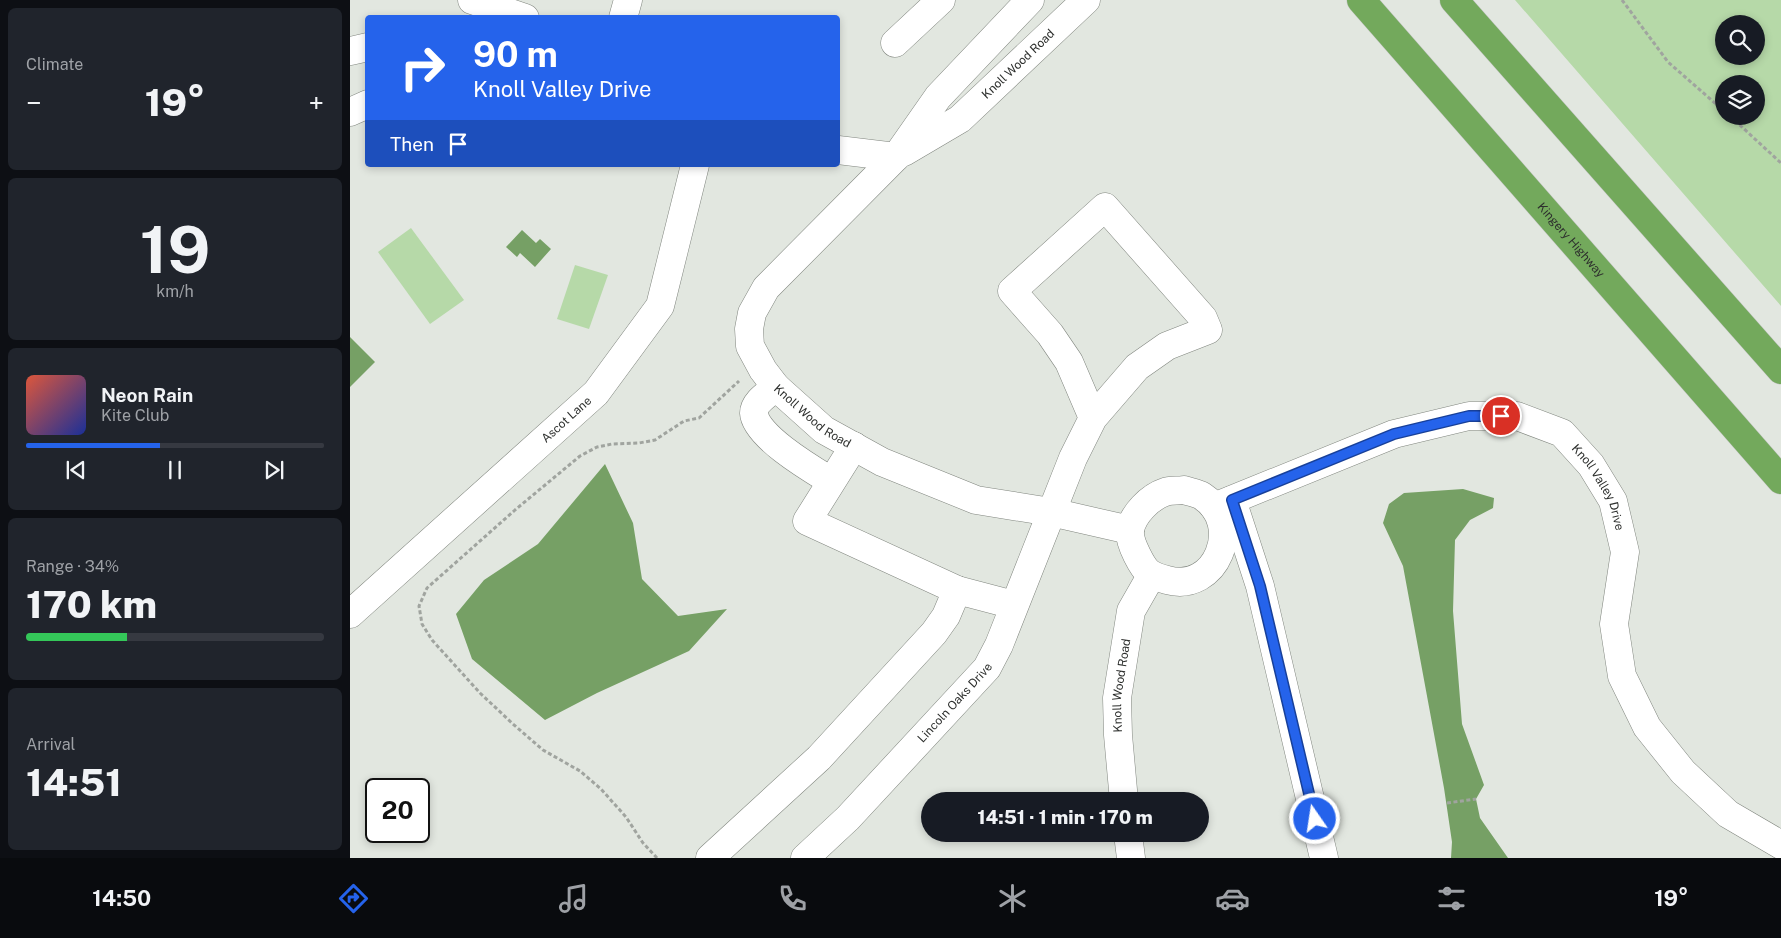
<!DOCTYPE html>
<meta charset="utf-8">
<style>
:root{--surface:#171b24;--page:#20242c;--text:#f1f3f6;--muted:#9ea1a6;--line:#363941;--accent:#2563eb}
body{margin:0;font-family:"Public Sans",sans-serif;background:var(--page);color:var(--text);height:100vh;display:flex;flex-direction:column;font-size:19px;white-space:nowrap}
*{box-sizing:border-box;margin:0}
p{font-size:16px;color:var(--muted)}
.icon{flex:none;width:28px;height:28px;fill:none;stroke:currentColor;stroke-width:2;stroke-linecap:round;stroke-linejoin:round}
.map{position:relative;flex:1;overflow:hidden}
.drawer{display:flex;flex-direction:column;gap:8px;padding:8px;background:#0d0f14;width:350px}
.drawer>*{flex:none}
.guide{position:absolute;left:15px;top:15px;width:475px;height:152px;border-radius:5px;box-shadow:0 2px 8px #0003;background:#2563eb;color:#fff;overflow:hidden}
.fabs{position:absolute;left:1365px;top:15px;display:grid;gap:10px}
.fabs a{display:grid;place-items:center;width:50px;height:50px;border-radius:50%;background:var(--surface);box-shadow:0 2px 8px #0003;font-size:25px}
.speed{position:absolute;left:15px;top:778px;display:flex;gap:10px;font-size:25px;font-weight:700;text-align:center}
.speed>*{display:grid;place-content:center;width:65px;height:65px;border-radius:50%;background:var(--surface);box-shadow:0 2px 8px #0003;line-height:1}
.speed .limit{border:2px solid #111;border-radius:8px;background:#fff;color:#111}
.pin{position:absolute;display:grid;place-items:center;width:42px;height:42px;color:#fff;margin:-21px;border:2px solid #fff;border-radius:50%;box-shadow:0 1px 5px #0007}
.me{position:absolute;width:55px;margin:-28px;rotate:347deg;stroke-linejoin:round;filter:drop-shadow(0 0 4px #0008)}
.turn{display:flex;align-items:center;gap:18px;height:105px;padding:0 25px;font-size:22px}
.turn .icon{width:65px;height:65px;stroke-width:2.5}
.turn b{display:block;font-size:35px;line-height:42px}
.then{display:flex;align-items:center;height:48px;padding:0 25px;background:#0003;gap:10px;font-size:19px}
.big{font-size:38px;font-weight:800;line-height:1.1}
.drawer .tile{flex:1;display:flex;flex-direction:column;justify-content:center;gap:8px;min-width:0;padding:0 18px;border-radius:8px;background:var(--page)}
.drawer .dial{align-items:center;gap:0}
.dial b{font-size:65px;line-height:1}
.song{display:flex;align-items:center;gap:15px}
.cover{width:60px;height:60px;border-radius:8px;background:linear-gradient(135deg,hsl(10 70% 55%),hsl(230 70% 35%))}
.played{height:5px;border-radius:2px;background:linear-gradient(90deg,var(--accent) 45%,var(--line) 45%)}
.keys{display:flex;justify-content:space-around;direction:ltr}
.heat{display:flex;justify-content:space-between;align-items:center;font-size:28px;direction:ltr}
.charge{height:8px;border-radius:4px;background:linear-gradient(90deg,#34c759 34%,var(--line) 0)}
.trip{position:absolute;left:571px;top:792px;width:288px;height:50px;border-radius:25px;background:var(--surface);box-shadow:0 2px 8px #0003;font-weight:800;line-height:50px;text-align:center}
.tabs{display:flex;height:80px;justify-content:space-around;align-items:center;background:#090b0e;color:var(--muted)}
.tabs .icon{width:35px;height:35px}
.tabs .selected{color:var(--accent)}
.tabs b{font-size:22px;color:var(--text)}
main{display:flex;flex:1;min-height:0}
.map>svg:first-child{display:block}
</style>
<main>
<section class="drawer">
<div class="tile"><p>Climate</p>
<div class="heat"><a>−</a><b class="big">19°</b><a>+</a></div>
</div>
<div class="tile dial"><b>19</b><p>km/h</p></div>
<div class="tile">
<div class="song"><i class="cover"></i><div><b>Neon Rain</b><p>Kite Club</p></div></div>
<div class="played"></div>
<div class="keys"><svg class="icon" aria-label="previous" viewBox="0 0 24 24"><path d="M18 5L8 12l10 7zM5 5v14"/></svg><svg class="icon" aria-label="pause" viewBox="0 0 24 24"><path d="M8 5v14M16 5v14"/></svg><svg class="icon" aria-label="next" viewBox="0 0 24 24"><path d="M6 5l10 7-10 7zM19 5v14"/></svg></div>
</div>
<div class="tile"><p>Range · 34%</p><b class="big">170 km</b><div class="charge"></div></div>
<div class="tile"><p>Arrival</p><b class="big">14:51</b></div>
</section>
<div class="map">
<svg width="1431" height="858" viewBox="0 0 1431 858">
<rect width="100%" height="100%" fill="#e2e7e0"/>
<g fill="#b6d9a8" fill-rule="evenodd">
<path d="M 1165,0 L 1431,0 L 1431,306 ZM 1374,24 L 1406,24 L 1406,56 L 1374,56 ZM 1374,84 L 1406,84 L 1406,116 L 1374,116 Z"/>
<polygon points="61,228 114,300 80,324 28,252"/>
<polygon points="225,265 258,275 239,329 207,319"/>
</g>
<g fill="#76a065">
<polygon points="172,230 186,243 190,239 201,249 185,267 170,253 167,257 156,247"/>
<polygon points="0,337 25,362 0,387"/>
<polygon points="255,464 283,523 292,579 328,616 377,609 339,651 247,693 195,720 122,659 106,614 134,580 188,544"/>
<polygon points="1113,489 1144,498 1143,508 1120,520 1105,540 1103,611 1112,724 1134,785 1126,799 1130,818 1158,858 1101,858 1102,842 1094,788 1053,566 1033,523 1039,504 1054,493"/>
</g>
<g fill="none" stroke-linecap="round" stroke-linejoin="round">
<defs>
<g id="minor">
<polyline points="122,0 175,18"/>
<path id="s1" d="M 680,0 L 588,97 L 546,157 L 416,288 L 402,313 L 399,329 L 400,346 L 413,370 L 426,387 L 474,430 L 532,462 L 626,500 L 701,512 L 780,530"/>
<polyline points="273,18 278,0"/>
<polyline points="545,43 591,0"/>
<polyline points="0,51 18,47"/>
<polyline points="0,112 18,104"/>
<polyline points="488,150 546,157"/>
<path id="s2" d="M 554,152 L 610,119 L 736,0"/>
<path d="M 426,387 C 418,394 404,402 404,413 C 405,436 463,470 481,481"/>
<polyline points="504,446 457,521 607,590"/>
<path d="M 834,490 C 839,492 847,493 852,496 C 895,524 866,594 817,580 C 799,575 796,573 787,555 C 784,549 779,538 780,530 C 783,514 800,497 815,492 C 820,490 828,491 834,490 Z"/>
<polyline points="882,500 910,586 974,858"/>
<path id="s3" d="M 864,507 L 1044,434 L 1119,416 L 1167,416 L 1212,433 L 1241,465 L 1263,501 L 1275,552 L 1264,624 L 1272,676 L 1297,727 L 1333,772 L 1378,814 L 1431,845"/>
<path id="s4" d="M 0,614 L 246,393 L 310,306 L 345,165"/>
<path id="s5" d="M 774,801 L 768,735 L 767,698 L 781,611 L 801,576"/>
<polyline points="778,834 781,858"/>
<polyline points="360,858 469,758 584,633 596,616 607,590 664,605"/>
<path id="s6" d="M 455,858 L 498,818 L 637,668 L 649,645 L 723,458 L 743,418 L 787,367 L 817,346 L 858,330 L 853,318 L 755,207 L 662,291 L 700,334 L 719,362 L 743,418"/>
</g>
<g id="highway">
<path id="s7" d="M 1011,0 L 1431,480"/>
<polyline points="1104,0 1431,370"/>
</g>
</defs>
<use href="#minor" stroke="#81867f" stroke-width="29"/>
<use href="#highway" stroke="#c4c5c4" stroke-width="29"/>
<g stroke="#a0a49f" stroke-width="3" stroke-dasharray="4 2.5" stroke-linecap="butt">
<polyline points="1272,0 1318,62 1374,111"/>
<polyline points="1380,116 1431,163"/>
<polyline points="1097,803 1126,799"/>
<polyline points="307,858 293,843 276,817 251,789 230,771 193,750 163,724 130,693 82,640 72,624 69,606 77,588 165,510 230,456 247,447 262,444 289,443 305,440 334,421 349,418 389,381"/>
</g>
<use href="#minor" stroke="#fff" stroke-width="28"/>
<use href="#highway" stroke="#73a95c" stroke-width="28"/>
</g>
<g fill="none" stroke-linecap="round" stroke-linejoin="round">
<defs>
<polyline id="route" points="965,819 910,586 882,500 1044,434 1119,416 1151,416"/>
</defs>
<use href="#route" stroke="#184099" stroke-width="12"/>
<use href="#route" stroke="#2563eb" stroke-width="9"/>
</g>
<g text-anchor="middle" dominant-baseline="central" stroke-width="5" stroke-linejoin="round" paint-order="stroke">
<g font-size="12" fill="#2e302e" stroke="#eff4ed">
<text stroke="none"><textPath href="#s2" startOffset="145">Knoll Wood Road</textPath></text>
<text stroke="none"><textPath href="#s7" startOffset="319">Kingery Highway</textPath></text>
<text stroke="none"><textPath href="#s1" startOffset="549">Knoll Wood Road</textPath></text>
<text stroke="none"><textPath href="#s4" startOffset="291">Ascot Lane</textPath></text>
<text stroke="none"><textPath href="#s3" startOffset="434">Knoll Valley Drive</textPath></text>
<text stroke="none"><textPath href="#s5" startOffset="116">Knoll Wood Road</textPath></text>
<text stroke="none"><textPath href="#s6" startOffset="216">Lincoln Oaks Drive</textPath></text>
</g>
</g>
</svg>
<div class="fabs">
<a><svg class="icon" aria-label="search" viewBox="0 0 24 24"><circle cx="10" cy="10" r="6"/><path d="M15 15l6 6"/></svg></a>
<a><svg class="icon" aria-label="layers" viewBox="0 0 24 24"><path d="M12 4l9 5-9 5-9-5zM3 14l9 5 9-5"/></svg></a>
</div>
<div class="speed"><div class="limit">20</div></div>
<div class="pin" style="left:1151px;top:416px;background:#d93025"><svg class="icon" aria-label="arrive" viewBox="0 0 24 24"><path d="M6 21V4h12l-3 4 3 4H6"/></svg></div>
<svg class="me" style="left:965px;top:819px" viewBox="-20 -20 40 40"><circle r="17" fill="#2563eb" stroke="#fff" stroke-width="3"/><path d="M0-11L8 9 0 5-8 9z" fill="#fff"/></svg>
<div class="trip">14:51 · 1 min · 170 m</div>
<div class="guide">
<div class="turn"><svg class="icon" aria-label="right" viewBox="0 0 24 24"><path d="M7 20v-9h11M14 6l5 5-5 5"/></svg><div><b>90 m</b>Knoll Valley Drive</div></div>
<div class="then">Then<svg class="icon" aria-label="arrive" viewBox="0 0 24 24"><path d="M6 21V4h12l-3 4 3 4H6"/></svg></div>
</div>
</div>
</main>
<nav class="tabs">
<b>14:50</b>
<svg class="icon selected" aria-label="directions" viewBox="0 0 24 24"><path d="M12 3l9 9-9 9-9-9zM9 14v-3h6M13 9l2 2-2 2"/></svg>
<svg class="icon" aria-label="music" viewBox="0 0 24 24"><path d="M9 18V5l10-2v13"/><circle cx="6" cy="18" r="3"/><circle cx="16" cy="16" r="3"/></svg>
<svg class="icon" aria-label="phone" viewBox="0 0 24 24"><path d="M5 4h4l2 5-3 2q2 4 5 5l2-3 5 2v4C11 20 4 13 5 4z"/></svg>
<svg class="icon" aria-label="climate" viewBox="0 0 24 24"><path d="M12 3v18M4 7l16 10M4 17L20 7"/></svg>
<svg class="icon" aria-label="car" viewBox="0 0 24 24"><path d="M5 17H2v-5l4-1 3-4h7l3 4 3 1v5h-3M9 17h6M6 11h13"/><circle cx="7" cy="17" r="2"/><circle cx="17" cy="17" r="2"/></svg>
<svg class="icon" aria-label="filters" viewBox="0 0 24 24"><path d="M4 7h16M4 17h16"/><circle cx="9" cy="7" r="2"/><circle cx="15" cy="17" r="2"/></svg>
<b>19°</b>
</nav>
